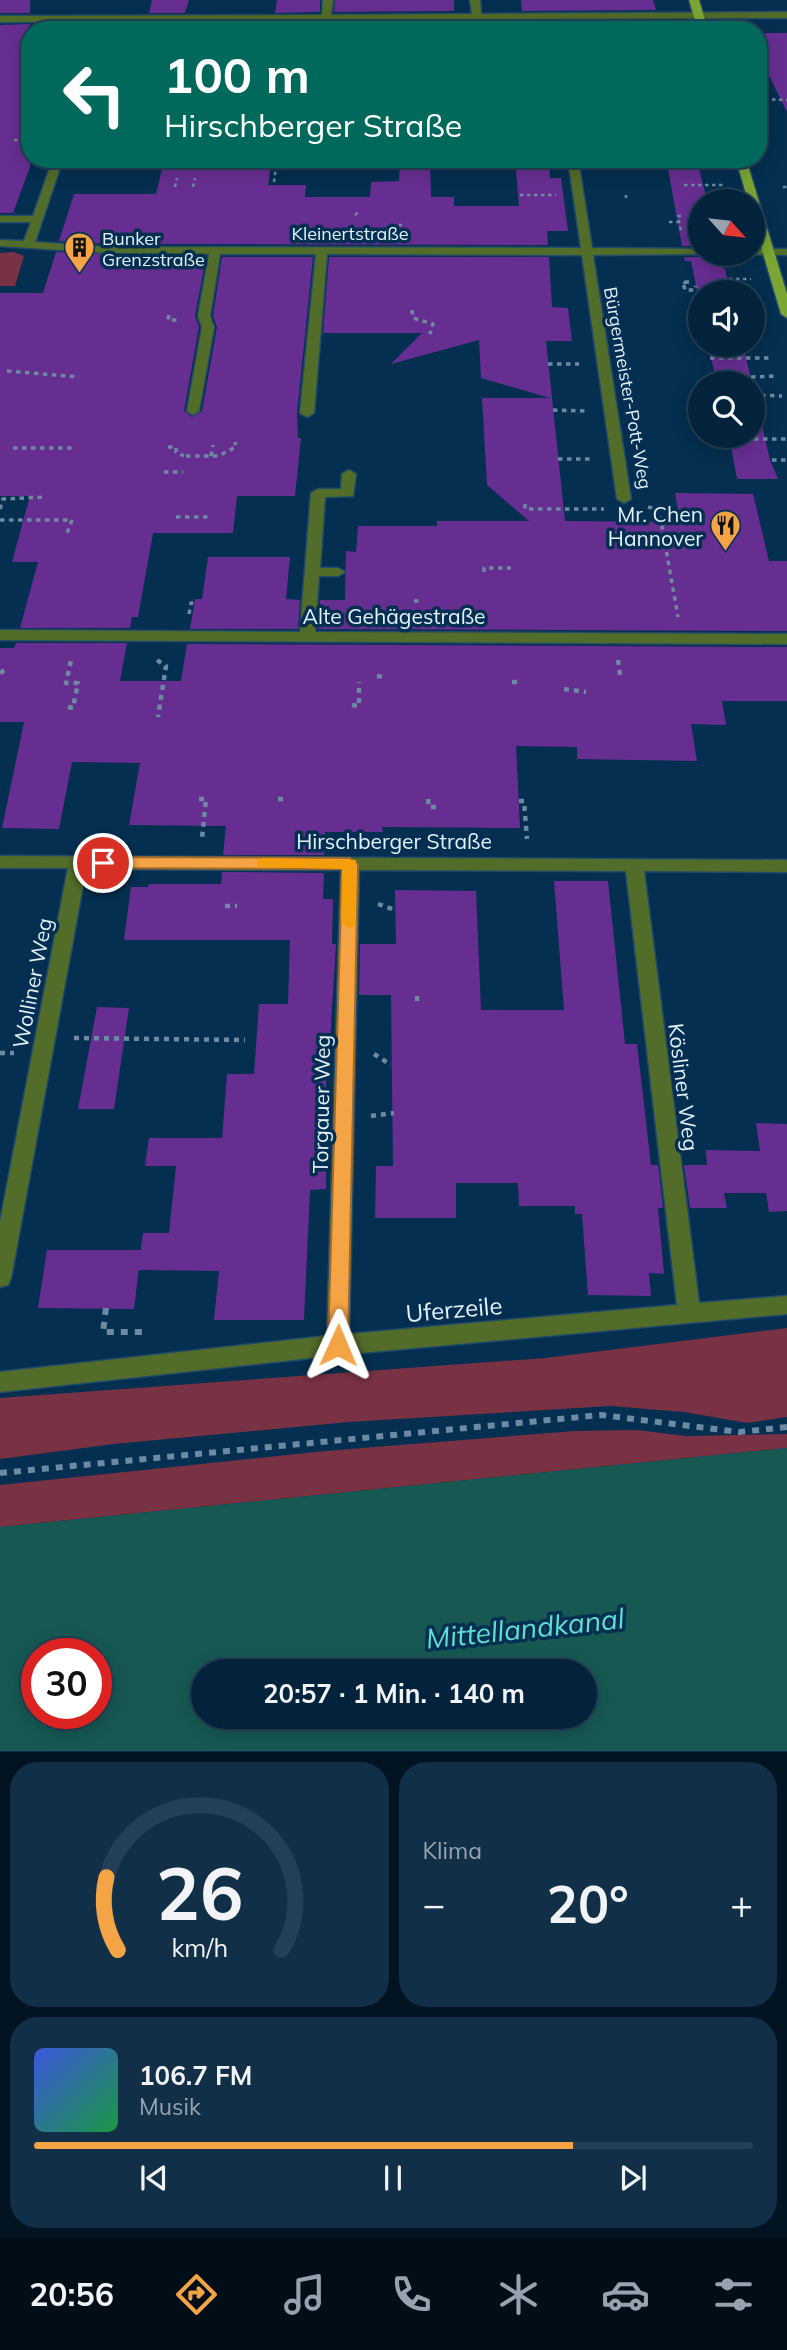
<!DOCTYPE html>
<html lang="de">
<meta charset="utf-8">
<style>
:root{--surface:#03233c;--page:#112f47;--text:#f1f3f6;--muted:#97a4af;--line:#244056;--accent:#f4a444}
body{margin:0;font-family:Mulish,sans-serif;background:var(--page);color:var(--text);height:100vh;display:flex;flex-direction:column;font-size:26px;white-space:nowrap}
*{box-sizing:border-box;margin:0}
p{font-size:23px;color:var(--muted)}
.icon{flex:none;width:38px;height:38px;fill:none;stroke:currentColor;stroke-width:2;stroke-linecap:round;stroke-linejoin:round}
.map{position:relative;height:1752px;overflow:hidden}
.side{display:flex;flex-direction:column;gap:10px;padding:10px;background:#021321;flex:1}
.side>*{flex:none}
.banner{position:absolute;left:21px;top:21px;width:746px;height:147px;border-radius:28px;box-shadow:0 4px 18px #0003,0 0 0 2px var(--line);background:#00695c;color:#fff;overflow:hidden}
.needle{width:46px;rotate:117deg}
.fabs{position:absolute;left:688px;top:189px;display:grid;gap:14px}
.fabs a{display:grid;place-items:center;width:77px;height:77px;border-radius:50%;background:var(--surface);box-shadow:0 4px 18px #0003,0 0 0 2px var(--line);font-size:35px}
.speed{position:absolute;left:21px;top:1638px;display:flex;gap:14px;font-size:35px;font-weight:700;text-align:center}
.speed>*{display:grid;place-content:center;width:91px;height:91px;border-radius:50%;background:var(--surface);box-shadow:0 4px 18px #0003,0 0 0 2px var(--line);line-height:1}
.speed .limit{border:10px solid #d22;background:#fff;color:#111}
.pin{position:absolute;display:grid;place-items:center;width:60px;height:60px;color:#fff;margin:-30px;border:4px solid #fff;border-radius:50%;box-shadow:0 2px 7px #0007}
.me{position:absolute;width:77px;margin:-38px;rotate:1deg;stroke-linejoin:round;filter:drop-shadow(0 0 5px #0008)}
.turn{display:flex;align-items:center;gap:24px;height:147px;padding:0 28px;font-size:32px}
.turn .icon{width:91px;height:91px;stroke-width:2.5}
.turn b{display:block;font-size:49px;line-height:60px}
.big{font-size:52px;font-weight:700;line-height:1.1}
.side .tile{flex:1;display:flex;flex-direction:column;justify-content:center;gap:10px;min-width:0;padding:0 24px;border-radius:28px;background:var(--page)}
.side .dial{align-items:center;gap:0}
.dial svg{height:182px;overflow:visible;fill:none;stroke:var(--line);stroke-width:7;stroke-linecap:round;text-anchor:middle}
.dial text{fill:var(--text);stroke:none}
.song{display:flex;align-items:center;gap:21px}
.cover{width:84px;height:84px;border-radius:10px;background:linear-gradient(135deg,hsl(230 70% 55%),hsl(140 70% 35%))}
.played{height:7px;border-radius:4px;background:linear-gradient(90deg,var(--accent) 75%,var(--line) 75%)}
.keys{display:flex;justify-content:space-around;direction:ltr}
.heat{display:flex;justify-content:space-between;align-items:center;font-size:38px;direction:ltr}
.side .tiles{flex:1;display:grid;gap:10px;grid-template-columns:1fr 1fr}
.tile:last-child{grid-column:span 2}
.trip{position:absolute;left:191px;top:1659px;width:406px;height:70px;border-radius:35px;background:var(--surface);box-shadow:0 4px 18px #0003,0 0 0 2px var(--line);font-weight:700;line-height:70px;text-align:center}
.dock{display:flex;height:112px;justify-content:space-around;align-items:center;background:#010e18;color:var(--muted)}
.dock .icon{width:49px;height:49px}
.dock .active{color:var(--accent)}
.dock b{font-size:32px;color:var(--text)}
.map>svg:first-child{display:block}
</style>
<div class="map">
<svg width="787" height="1752" viewBox="0 0 787 1752">
<rect width="100%" height="100%" fill="#042f50"/>
<g fill="#783243">
<polygon points="14,252 24,256 15,286 0,286 0,253"/>
<polygon points="787,1328 787,1417 747,1423 684,1412 610,1406 349,1422 114,1444 0,1459 0,1398 545,1358"/>
<polygon points="637,1430 686,1436 787,1434 787,1448 0,1527 0,1485 325,1451 575,1431"/>
</g>
<path fill="#175853" fill-rule="evenodd" d="M 787,1448 L 787,1751 L 0,1751 L 0,1527 ZM 37,1654 L 96,1654 L 96,1713 L 37,1713 ZM 203,1671 L 584,1671 L 584,1717 L 203,1717 Z"/>
<g fill="#672e92">
<rect x="0" y="0" width="30" height="13"/>
<polygon points="152,0 189,0 185,13 149,13"/>
<polygon points="277,0 320,0 320,12 275,13"/>
<polygon points="335,0 454,0 454,11 334,12"/>
<polygon points="521,0 653,0 656,10 522,11"/>
<polygon points="523,21 660,21 662,30 524,30"/>
<polygon points="455,22 455,30 333,30 333,23"/>
<polygon points="273,23 318,23 317,30 272,30"/>
<polygon points="30,24 30,167 13,213 0,213 0,25"/>
<polygon points="758,33 787,33 787,112 758,53"/>
<polygon points="272,159 268,185 306,185 305,197 370,197 371,182 399,181 400,159 430,159 431,197 454,197 454,206 519,206 515,159 549,159 550,178 561,178 568,231 547,231 548,245 107,244 59,241 74,194 156,194 164,161"/>
<polygon points="667,163 698,164 707,201 700,201 700,246 682,246"/>
<polygon points="56,252 206,257 195,316 199,327 184,411 192,417 202,411 217,327 213,316 222,257 313,257 297,413 298,438 301,438 295,496 237,496 233,533 153,533 138,617 132,617 130,628 20,628 38,562 12,562 30,496 0,496 0,293 43,293"/>
<polygon points="329,257 549,257 552,307 568,308 572,341 546,341 565,521 680,522 675,493 753,494 769,561 787,561 787,631 318,629 320,600 345,600 346,551 356,552 358,526 437,526 437,521 529,521 487,485 482,398 550,398 481,378 479,340 391,364 422,333 323,333"/>
<polygon points="684,257 700,257 725,269 731,292 700,292 700,305 691,261 685,261"/>
<polygon points="708,345 743,345 752,383 717,383"/>
<polygon points="753,386 770,460 778,479 737,479 729,436 752,436"/>
<polygon points="208,557 290,557 286,599 300,600 298,629 190,629 195,599 202,599"/>
<polygon points="16,643 127,643 120,681 181,681 187,644 787,647 787,701 722,701 726,725 691,724 697,761 577,759 577,747 516,746 520,828 382,827 383,832 325,832 324,855 223,855 226,826 129,825 140,763 72,762 59,829 2,828 24,722 0,722 0,648 14,648"/>
<polygon points="222,872 324,873 323,899 333,899 332,944 336,944 330,1042 326,1042 326,1189 310,1190 304,1320 214,1320 219,1271 138,1270 143,1233 169,1233 176,1166 145,1166 149,1138 222,1138 227,1074 254,1074 259,1004 288,1004 290,940 124,940 131,887 148,887 149,884 221,884"/>
<polygon points="554,881 608,881 625,1044 637,1044 651,1165 658,1165 663,1208 658,1208 664,1274 649,1273 651,1296 588,1295 582,1214 575,1214 575,1206 519,1206 518,1183 456,1183 456,1218 375,1218 376,1166 393,1166 391,995 359,995 360,944 396,944 395,890 476,891 481,1010 564,1010"/>
<polygon points="97,1007 129,1008 114,1109 78,1109"/>
<polygon points="756,1123 787,1124 787,1211 769,1212 766,1193 724,1193 727,1208 690,1208 684,1165 707,1165 706,1150 760,1151"/>
<polygon points="47,1250 141,1250 134,1309 38,1308"/>
</g>
<g fill="none" stroke-linecap="round" stroke-linejoin="round">
<defs>
<g id="minor">
<polygon points="323,0 333,0 331,15 472,14 470,0 480,0 481,14 787,12 787,18 482,19 483,30 473,30 472,19 331,20 330,30 320,30 321,20 0,22 0,16 322,15"/>
<polygon points="53,159 63,159 35,242 107,247 581,248 568,159 578,159 592,248 700,249 700,254 705,254 593,255 631,499 624,503 617,499 582,255 327,254 314,413 307,417 300,413 316,254 220,254 210,316 214,327 199,411 193,415 187,411 202,327 198,316 209,254 107,253 0,246 0,240 24,241 31,222 0,222 0,216 33,216"/>
<polygon points="752,249 787,249 787,255 748,254 752,254"/>
<polygon points="349,470 356,474 353,496 325,497 320,568 338,568 345,572 338,576 319,576 315,632 787,634 787,644 0,640 0,630 300,632 311,493 318,489 341,489 342,474"/>
<path d="M 0,856 L 787,860 L 787,872 L 644,871 L 699,1303 L 787,1296 L 787,1314 L 338,1355 L 0,1392 L 0,1372 L 327,1336 L 341,870 L 86,869 L 11,1278 L 8,1285 L 0,1287 L 0,1222 L 68,868 L 0,868 ZM 359,870 L 626,871 L 677,1305 L 349,1334 Z"/>
</g>
<g id="major">
<polygon points="689,0 699,0 708,30 698,30"/>
<polygon points="736,159 746,159 787,294 787,318 781,314 752,216 752,201 748,201"/>
</g>
</defs>
<use href="#minor" stroke="#234a68" stroke-width="3"/>
<use href="#major" stroke="#234a68" stroke-width="3"/>
<g stroke="#6d8aa2" stroke-width="2.5" stroke-dasharray="3.5 3.5" stroke-linecap="butt">
<polyline points="758,99 787,100"/>
<polyline points="14,140 30,142"/>
<polyline points="430,159 433,159"/>
<polyline points="680,162 719,162"/>
<polyline points="274,182 277,159"/>
<polyline points="684,185 725,185"/>
<polyline points="175,187 177,178"/>
<polyline points="193,187 195,178"/>
<polyline points="783,187 787,187"/>
<polyline points="520,195 556,195"/>
<polyline points="626,195 626,198"/>
<polyline points="707,200 710,201"/>
<polyline points="355,215 360,211"/>
<polyline points="681,216 678,216 681,231"/>
<polyline points="669,222 680,222"/>
<polyline points="392,225 402,225"/>
<polyline points="729,279 751,279"/>
<polyline points="683,283 689,282"/>
</g>
<g stroke="#6d8aa2" stroke-width="3.5" stroke-dasharray="4.5 4.5" stroke-linecap="butt">
<polyline points="689,282 683,282 685,290 695,290 696,286"/>
<polyline points="412,310 413,318 433,324 430,334"/>
<polyline points="169,315 168,320 180,320"/>
<polyline points="710,358 772,358"/>
<polyline points="548,364 579,364"/>
<polyline points="7,371 79,377"/>
<polyline points="751,377 777,376"/>
<polyline points="752,395 782,396"/>
<polyline points="553,410 587,411"/>
<polyline points="727,439 787,439"/>
<polyline points="168,447 176,447 176,452 184,456"/>
<polyline points="13,448 76,448"/>
<polyline points="186,456 218,456 236,447 235,442"/>
<polyline points="211,456 213,445"/>
<polyline points="558,459 592,459"/>
<polyline points="772,460 787,460"/>
<polyline points="164,472 183,472"/>
<polyline points="525,504 525,509 604,509"/>
<polyline points="648,507 659,510 678,617"/>
<polyline points="0,509 3,499 46,497"/>
<polyline points="176,517 209,517"/>
<polyline points="0,520 72,520 66,536"/>
<polyline points="484,572 484,568 511,568"/>
<polyline points="414,601 419,601"/>
<polyline points="189,614 191,603 194,603"/>
</g>
<g stroke="#6d8aa2" stroke-width="4.5" stroke-dasharray="5 5" stroke-linecap="butt">
<polyline points="157,660 166,666 158,717"/>
<polyline points="618,660 620,675"/>
<polyline points="0,673 8,668"/>
<polyline points="377,676 385,677"/>
<polyline points="512,682 518,682"/>
<polyline points="564,689 586,692"/>
<polyline points="352,705 359,706 359,682"/>
<polyline points="68,707 73,708 78,683 66,683 71,660"/>
<polyline points="199,799 206,799 202,838"/>
<polyline points="278,799 286,799"/>
<polyline points="428,799 429,807 437,807"/>
<polyline points="519,801 524,801 527,839"/>
<polyline points="378,904 395,910"/>
<polyline points="225,906 237,906"/>
<polyline points="417,996 417,1002"/>
<polyline points="74,1038 245,1040"/>
<polyline points="0,1053 14,1053"/>
<polyline points="374,1054 391,1065"/>
<polyline points="371,1116 394,1113"/>
</g>
<g stroke="#6d8aa2" stroke-width="6" stroke-dasharray="7 7" stroke-linecap="butt">
<polyline points="106,1308 103,1332 145,1332"/>
<polyline points="0,1473 601,1415 739,1432 787,1427"/>
</g>
<use href="#minor" fill="#526c29" fill-rule="evenodd"/>
<use href="#major" fill="#7ca633" fill-rule="evenodd"/>
</g>
<polygon fill="#f4a444" stroke="#9f6b2c" stroke-width="2" points="103,857 350,858 358,864 348,1345 345,1352 338,1354 331,1352 328,1345 342,869 103,868 95,863"/>
<polygon fill="#f59e0b" points="263,858 356,860 355,926 349,928 341,922 342,869 257,867 257,860"/>
<defs>
<symbol id="building-pin" viewBox="-11 -11 22 30"><path d="M0 17L-7.5 6A9.5 9.5 0 1 1 7.5 6Z" fill="#f4a444" stroke="#042f50"/><path d="M-4-6H4V6H1V3H-1V6H-4ZM-2.5-4.3h1.7v1.8h-1.7ZM.8-4.3h1.7v1.8H.8ZM-2.5-1h1.7V.8h-1.7ZM.8-1h1.7V.8H.8Z" fill="#111"/></symbol>
<symbol id="restaurant-pin" viewBox="-11 -11 22 30"><path d="M0 17L-7.5 6A9.5 9.5 0 1 1 7.5 6Z" fill="#f4a444" stroke="#042f50"/><path d="M-5-6h1v4h1v-4h1v4h1v-4h1v5L-1.5 .5V6h-2V.5L-5-1ZM5-6V6H3V1.5H1.5Q1.5-4 5-6Z" fill="#111"/></symbol>
</defs>
<g fill-rule="evenodd">
<use href="#building-pin" x="62" y="230" width="35" height="47"/>
<use href="#restaurant-pin" x="708" y="508" width="35" height="47"/>
</g>
<g text-anchor="middle" dominant-baseline="central" stroke-width="7" stroke-linejoin="round" paint-order="stroke">
<g font-size="18" fill="#e4f1fe" stroke="#042f50">
<text x="350" y="233">Kleinertstraße</text>
<text transform="translate(628 388) rotate(80)">Bürgermeister-Pott-Weg</text>
</g>
<g font-size="18" fill="#e4f1fe" stroke="#042f50" text-anchor="start">
<text x="102" y="238">Bunker<tspan x="102" dy="21">Grenzstraße</tspan></text>
</g>
<g font-size="21" fill="#e4f1fe" stroke="#042f50" text-anchor="end">
<text x="703" y="514">Mr. Chen<tspan x="703" dy="24">Hannover</tspan></text>
</g>
<g font-size="21" fill="#e4f1fe" stroke="#042f50">
<text x="394" y="616">Alte Gehägestraße</text>
<text x="394" y="841">Hirschberger Straße</text>
<text transform="translate(32 983) rotate(-79)">Wolliner Weg</text>
<text transform="translate(684 1087) rotate(83)">Kösliner Weg</text>
<text transform="translate(321 1104) rotate(-89)">Torgauer Weg</text>
</g>
<g font-size="24" fill="#e4f1fe" stroke="#042f50">
<text transform="translate(454 1309) rotate(-5)">Uferzeile</text>
</g>
<g font-size="28" font-style="italic" fill="#5fded3" stroke="#042f50">
<text transform="translate(525 1628) rotate(-6)">Mittellandkanal</text>
</g>
</g>
</svg>
<div class="fabs">
<a><svg class="needle" viewBox="-14 -14 28 28"><path d="M0-13l5 13h-10z" fill="#e53935"/><path d="M0 13l5-13h-10z" fill="#97a4af"/></svg></a>
<a><svg class="icon" aria-label="sound" viewBox="0 0 24 24"><path d="M4 9h4l5-4v14l-5-4H4zM17 9q2 3 0 6"/></svg></a>
<a><svg class="icon" aria-label="search" viewBox="0 0 24 24"><circle cx="10" cy="10" r="6"/><path d="M15 15l6 6"/></svg></a>
</div>
<div class="speed"><div class="limit">30</div></div>
<div class="pin" style="left:103px;top:863px;background:#d93025"><svg class="icon" aria-label="arrive" viewBox="0 0 24 24"><path d="M6 21V4h12l-3 4 3 4H6"/></svg></div>
<svg class="me" style="left:338px;top:1345px" viewBox="-20 -20 40 40"><path d="M0-17L14 15 0 8-14 15z" fill="#f4a444" stroke="#fff" stroke-width="4"/></svg>
<div class="trip">20:57 · 1 Min. · 140 m</div>
<div class="banner">
<div class="turn"><svg class="icon" aria-label="left" viewBox="0 0 24 24"><path d="M17 20v-9H6M10 6l-5 5 5 5"/></svg><div><b>100 m</b>Hirschberger Straße</div></div>
</div>
</div>
<section class="side">
<div class="tiles">
<div class="tile dial"><svg viewBox="0 0 100 80">
<path d="M14 69A42 42 0 1 1 86 69"/>
<path d="M14 69A42 42 0 0 1 9 37" stroke="#f4a444"/>
<text x="50" y="56" font-size="32" font-weight="700">26</text>
<text x="50" y="72" font-size="11">km/h</text>
</svg></div>
<div class="tile"><p>Klima</p>
<div class="heat"><a>−</a><b class="big">20°</b><a>+</a></div>
</div>
<div class="tile">
<div class="song"><i class="cover"></i><div><b>106.7 FM</b><p>Musik</p></div></div>
<div class="played"></div>
<div class="keys"><svg class="icon" aria-label="previous" viewBox="0 0 24 24"><path d="M18 5L8 12l10 7zM5 5v14"/></svg><svg class="icon" aria-label="pause" viewBox="0 0 24 24"><path d="M8 5v14M16 5v14"/></svg><svg class="icon" aria-label="next" viewBox="0 0 24 24"><path d="M6 5l10 7-10 7zM19 5v14"/></svg></div>
</div>
</div>
</section>
<nav class="dock">
<b>20:56</b>
<svg class="icon active" aria-label="directions" viewBox="0 0 24 24"><path d="M12 3l9 9-9 9-9-9zM9 14v-3h6M13 9l2 2-2 2"/></svg>
<svg class="icon" aria-label="music" viewBox="0 0 24 24"><path d="M9 18V5l10-2v13"/><circle cx="6" cy="18" r="3"/><circle cx="16" cy="16" r="3"/></svg>
<svg class="icon" aria-label="phone" viewBox="0 0 24 24"><path d="M5 4h4l2 5-3 2q2 4 5 5l2-3 5 2v4C11 20 4 13 5 4z"/></svg>
<svg class="icon" aria-label="climate" viewBox="0 0 24 24"><path d="M12 3v18M4 7l16 10M4 17L20 7"/></svg>
<svg class="icon" aria-label="car" viewBox="0 0 24 24"><path d="M5 17H2v-5l4-1 3-4h7l3 4 3 1v5h-3M9 17h6M6 11h13"/><circle cx="7" cy="17" r="2"/><circle cx="17" cy="17" r="2"/></svg>
<svg class="icon" aria-label="filters" viewBox="0 0 24 24"><path d="M4 7h16M4 17h16"/><circle cx="9" cy="7" r="2"/><circle cx="15" cy="17" r="2"/></svg>
</nav>
